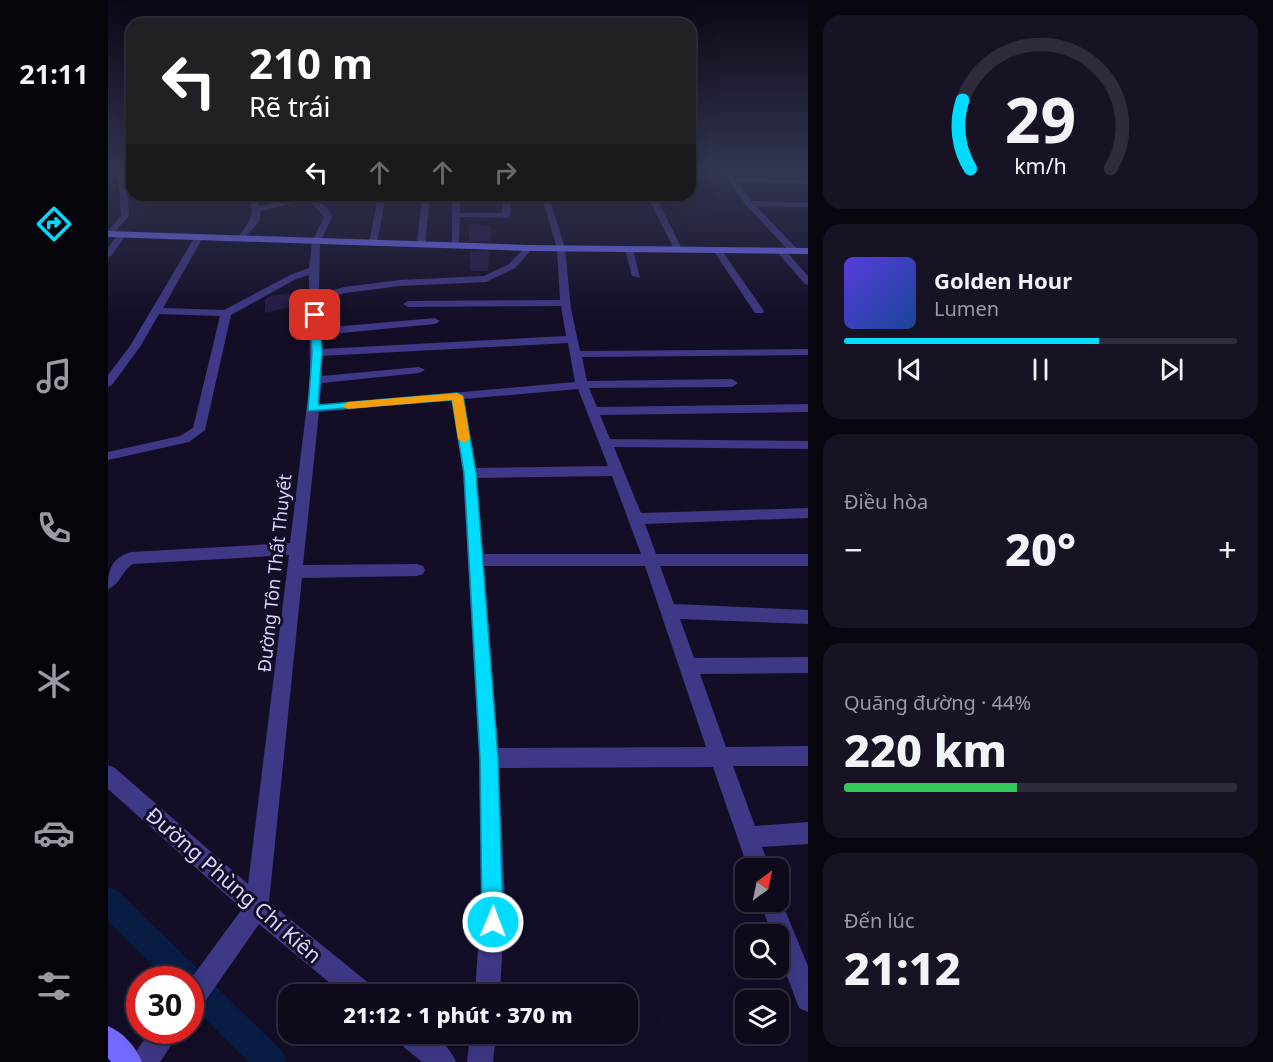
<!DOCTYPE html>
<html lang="vi">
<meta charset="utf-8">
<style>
:root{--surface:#0e0a1c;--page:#171325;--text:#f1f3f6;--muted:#9b9aa3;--line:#2e2b3b;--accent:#00dbfe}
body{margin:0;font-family:"Noto Sans",sans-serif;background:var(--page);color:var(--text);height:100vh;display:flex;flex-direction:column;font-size:22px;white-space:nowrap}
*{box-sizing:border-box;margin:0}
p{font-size:20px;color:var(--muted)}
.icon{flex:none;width:33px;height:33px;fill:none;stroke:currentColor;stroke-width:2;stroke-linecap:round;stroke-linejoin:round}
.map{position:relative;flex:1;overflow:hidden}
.panel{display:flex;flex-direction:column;gap:15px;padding:15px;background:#08060f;width:465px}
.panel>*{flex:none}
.hud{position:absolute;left:18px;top:18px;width:570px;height:183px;border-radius:18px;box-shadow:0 6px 24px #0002,0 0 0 2px var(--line);background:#202124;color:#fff;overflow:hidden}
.needle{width:39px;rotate:33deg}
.fabs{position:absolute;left:627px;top:858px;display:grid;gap:12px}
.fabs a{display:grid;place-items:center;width:54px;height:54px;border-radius:12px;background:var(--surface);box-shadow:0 6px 24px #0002,0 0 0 2px var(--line);font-size:30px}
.speed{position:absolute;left:18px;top:966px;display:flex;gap:12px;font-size:30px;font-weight:700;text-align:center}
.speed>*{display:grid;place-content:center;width:78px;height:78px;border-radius:50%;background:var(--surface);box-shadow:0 6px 24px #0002,0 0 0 2px var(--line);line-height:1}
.speed .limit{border:9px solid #d22;background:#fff;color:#111}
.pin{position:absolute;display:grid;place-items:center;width:51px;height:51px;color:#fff;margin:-26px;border-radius:12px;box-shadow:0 3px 9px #0006}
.me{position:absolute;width:66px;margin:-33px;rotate:1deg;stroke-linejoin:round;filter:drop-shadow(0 0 4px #0008)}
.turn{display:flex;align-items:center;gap:21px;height:126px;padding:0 24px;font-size:27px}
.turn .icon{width:78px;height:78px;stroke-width:2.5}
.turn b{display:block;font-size:42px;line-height:51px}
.lanes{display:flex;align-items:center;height:57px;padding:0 24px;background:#0003;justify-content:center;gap:30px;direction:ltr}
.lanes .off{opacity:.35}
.big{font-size:45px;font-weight:800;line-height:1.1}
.panel .widget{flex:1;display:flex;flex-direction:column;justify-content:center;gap:9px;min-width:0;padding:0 21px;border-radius:18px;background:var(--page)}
.panel .dial{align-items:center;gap:0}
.dial svg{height:156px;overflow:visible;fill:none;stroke:var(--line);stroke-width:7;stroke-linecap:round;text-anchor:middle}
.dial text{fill:var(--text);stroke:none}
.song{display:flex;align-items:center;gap:18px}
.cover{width:72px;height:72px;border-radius:9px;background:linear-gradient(135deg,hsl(250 70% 55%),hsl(220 70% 35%))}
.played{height:6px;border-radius:3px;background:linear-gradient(90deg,var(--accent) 65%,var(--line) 65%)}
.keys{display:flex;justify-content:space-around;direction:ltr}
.heat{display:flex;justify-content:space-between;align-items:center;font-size:33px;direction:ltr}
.charge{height:9px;border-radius:4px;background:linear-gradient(90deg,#34c759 44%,var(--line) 0)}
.trip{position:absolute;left:170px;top:984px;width:360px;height:60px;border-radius:18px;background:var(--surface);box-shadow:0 6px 24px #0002,0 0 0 2px var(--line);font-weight:800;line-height:60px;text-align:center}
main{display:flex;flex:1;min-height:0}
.menu{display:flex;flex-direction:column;width:108px;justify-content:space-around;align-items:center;background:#06040b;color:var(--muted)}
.menu .icon{width:42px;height:42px}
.menu .active{color:var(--accent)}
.menu b{font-size:27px;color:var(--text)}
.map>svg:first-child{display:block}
</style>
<main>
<nav class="menu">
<b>21:11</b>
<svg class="icon active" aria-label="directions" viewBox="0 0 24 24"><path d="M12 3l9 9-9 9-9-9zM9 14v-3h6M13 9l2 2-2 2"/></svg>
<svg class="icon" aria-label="music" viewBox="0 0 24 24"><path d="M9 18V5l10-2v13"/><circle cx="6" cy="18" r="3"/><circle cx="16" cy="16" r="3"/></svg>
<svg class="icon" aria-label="phone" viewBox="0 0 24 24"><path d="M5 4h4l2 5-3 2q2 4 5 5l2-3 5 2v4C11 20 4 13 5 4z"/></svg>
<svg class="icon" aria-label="climate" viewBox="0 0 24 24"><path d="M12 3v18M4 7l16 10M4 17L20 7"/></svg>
<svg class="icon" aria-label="car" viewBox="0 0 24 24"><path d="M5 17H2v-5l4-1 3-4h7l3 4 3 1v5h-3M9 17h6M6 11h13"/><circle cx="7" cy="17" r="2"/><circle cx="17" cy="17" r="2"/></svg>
<svg class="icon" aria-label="filters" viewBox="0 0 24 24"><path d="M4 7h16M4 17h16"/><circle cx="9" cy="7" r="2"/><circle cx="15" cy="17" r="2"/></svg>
</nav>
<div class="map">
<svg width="700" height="1062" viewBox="0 0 700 1062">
<rect width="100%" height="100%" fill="#130e26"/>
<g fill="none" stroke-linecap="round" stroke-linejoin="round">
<polygon fill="#091c44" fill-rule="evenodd" points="0,887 10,891 174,1051 179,1062 141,1062 82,1004 82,980 59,980 0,921"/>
</g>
<g fill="#251a47">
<polygon points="361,224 383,226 382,241 361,241"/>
<polygon points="362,251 382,252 380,271 362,271"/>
<polygon points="182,293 182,307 157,313 157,299 165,295"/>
</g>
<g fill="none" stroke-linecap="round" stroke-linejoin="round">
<g fill="#3e3886" fill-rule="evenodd">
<polygon points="10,171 18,171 21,216 2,237 0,231 13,216"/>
<polygon points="613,171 621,171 627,179 700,180 700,184 630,183 643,201 700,203 700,207 648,206 689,249 689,253 683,253 638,205"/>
<path d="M 139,195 L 147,195 L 152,206 L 199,195 L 212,195 L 207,198 L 221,210 L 224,217 L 212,242 L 211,294 L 236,287 L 292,280 L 376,276 L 401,264 L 418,246 L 425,248 L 407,268 L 378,282 L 292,286 L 237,293 L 212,300 L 212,328 L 327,318 L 332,321 L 327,324 L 213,335 L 213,349 L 458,336 L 453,306 L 300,307 L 295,304 L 300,301 L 452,300 L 449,248 L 434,198 L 446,195 L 477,195 L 442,200 L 457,248 L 463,309 L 472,351 L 700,349 L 700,355 L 474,357 L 479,381 L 624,379 L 630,383 L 624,387 L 481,388 L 489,407 L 700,404 L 700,412 L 492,415 L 502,439 L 700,441 L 700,449 L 506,447 L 533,513 L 700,508 L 700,518 L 537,524 L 548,554 L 700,554 L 700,566 L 552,566 L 566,604 L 700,610 L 700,624 L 572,619 L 586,658 L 700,657 L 700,673 L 592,674 L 618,747 L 700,746 L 700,766 L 625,766 L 647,826 L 700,822 L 700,844 L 654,847 L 662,868 L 640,868 L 605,767 L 391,768 L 397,901 L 392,994 L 367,994 L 373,901 L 371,758 L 355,473 L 344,400 L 211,412 L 195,565 L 309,564 L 315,566 L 317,570 L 315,574 L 309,576 L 194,578 L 161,902 L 263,985 L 267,994 L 235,994 L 151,924 L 91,1010 L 82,1013 L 82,980 L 134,909 L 0,789 L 0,765 L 7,768 L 140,884 L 181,555 L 25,564 C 14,570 12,585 0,589 C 0,570 3,558 23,552 L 182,543 L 202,380 L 201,275 L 188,279 L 123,315 L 97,430 L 81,442 L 0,460 L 0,452 L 72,436 L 85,428 L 112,316 L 51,314 L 32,347 L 4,385 L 0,387 L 0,375 L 22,346 L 88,235 L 95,237 L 55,308 L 116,310 L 182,275 L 201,268 L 204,242 L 216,217 L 200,199 L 153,211 L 151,222 L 134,240 L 130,237 C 142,221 149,214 139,195 ZM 460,343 L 467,382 L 211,405 L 214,383 L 311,373 L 317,370 L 311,367 L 214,376 L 213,356 ZM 470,389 L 500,466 L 368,468 L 356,399 ZM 504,476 L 533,554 L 375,554 L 369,478 ZM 376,566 L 537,566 L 598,747 L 390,748 Z"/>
<polygon points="267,195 275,195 276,207 269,243 265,246 261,243 268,207"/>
<polygon points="314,195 322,195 317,244 313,247 309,244"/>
<polygon points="344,195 352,195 352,213 394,213 395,195 403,195 402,216 398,218 352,217 351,244 344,246"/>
<polygon points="539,195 547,195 574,249 573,251 566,249"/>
<polygon points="11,233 18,235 3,256 0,257 0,248"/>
<polygon points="521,246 525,249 532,278 524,276 517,249"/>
<polygon points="606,248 612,248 656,311 655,313 647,313 605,250"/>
<polygon points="670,249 676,249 700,276 700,285 697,284 670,253"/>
<polygon points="670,893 700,966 700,1012 691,1008 670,952 670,934 664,934 652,902 670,902"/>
<polygon points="43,1030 73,1030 52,1062 23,1062 27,1053"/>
<path d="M 287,1034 C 313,1031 337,1035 348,1062 L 314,1062 L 291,1043 Z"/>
<polygon points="362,1034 388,1034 385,1062 359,1062"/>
</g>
<g fill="#736aff" fill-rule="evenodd">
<polygon points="0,231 421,245 700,248 700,254 421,251 0,237"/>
<path d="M 0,1026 C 15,1032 28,1047 34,1062 L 3,1062 L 0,1058 Z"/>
</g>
</g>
<linearGradient id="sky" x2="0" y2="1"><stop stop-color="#0a0815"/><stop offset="0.53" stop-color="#333652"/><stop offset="1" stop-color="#333652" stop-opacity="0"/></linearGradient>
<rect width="700" height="320" fill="url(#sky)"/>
<polygon fill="#00dbfe" stroke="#008ea5" stroke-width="1.5" points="207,312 212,315 214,353 210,405 349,393 355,396 368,473 390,758 395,922 392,930 385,933 377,930 374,922 372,758 356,473 344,400 200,411 204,353 202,315"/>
<polygon fill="#f59e0b" points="349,393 355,396 362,439 356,443 350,439 344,400 240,409 234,406 240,402"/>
<g text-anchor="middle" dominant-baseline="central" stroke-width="6" stroke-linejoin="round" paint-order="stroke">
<g font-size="18" fill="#dad3ff" stroke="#130e26">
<text transform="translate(166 573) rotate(-84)">Đường Tôn Thất Thuyết</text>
</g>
<g font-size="21" fill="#dad3ff" stroke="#130e26">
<text transform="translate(126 885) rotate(41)">Đường Phùng Chí Kiên</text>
</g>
</g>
</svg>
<div class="fabs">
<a><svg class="needle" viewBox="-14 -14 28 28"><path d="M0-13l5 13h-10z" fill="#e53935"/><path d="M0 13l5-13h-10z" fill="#9b9aa3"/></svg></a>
<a><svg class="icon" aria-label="search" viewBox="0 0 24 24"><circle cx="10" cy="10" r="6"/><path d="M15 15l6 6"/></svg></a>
<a><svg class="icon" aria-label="layers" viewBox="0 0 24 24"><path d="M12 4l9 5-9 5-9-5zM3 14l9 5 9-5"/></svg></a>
</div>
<div class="speed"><div class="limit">30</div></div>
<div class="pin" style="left:207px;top:315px;background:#d93025"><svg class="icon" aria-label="arrive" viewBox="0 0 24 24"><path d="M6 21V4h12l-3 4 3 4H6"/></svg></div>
<svg class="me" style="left:385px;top:922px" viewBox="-20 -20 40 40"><circle r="17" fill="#00dbfe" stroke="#fff" stroke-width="3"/><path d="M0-11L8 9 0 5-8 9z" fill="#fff"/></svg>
<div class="trip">21:12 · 1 phút · 370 m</div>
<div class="hud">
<div class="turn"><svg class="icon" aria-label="left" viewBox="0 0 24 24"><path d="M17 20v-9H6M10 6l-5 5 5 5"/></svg><div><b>210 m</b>Rẽ trái</div></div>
<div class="lanes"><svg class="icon" aria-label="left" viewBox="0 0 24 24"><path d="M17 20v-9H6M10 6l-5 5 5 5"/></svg><svg class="icon off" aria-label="ahead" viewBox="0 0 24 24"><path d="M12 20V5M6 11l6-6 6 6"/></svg><svg class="icon off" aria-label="ahead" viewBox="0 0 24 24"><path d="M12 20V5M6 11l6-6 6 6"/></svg><svg class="icon off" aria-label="right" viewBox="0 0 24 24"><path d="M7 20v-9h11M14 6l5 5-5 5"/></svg></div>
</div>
</div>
<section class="panel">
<div class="widget dial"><svg viewBox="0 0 100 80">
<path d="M14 69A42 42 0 1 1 86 69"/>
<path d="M14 69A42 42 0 0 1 10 34" stroke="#00dbfe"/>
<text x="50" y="56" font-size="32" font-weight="700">29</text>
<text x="50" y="72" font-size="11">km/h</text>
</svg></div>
<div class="widget">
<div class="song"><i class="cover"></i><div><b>Golden Hour</b><p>Lumen</p></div></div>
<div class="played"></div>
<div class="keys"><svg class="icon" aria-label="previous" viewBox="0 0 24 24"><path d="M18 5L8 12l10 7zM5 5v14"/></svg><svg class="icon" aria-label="pause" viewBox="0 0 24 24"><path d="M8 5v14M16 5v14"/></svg><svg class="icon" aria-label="next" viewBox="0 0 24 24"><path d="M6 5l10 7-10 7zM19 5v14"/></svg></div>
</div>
<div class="widget"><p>Điều hòa</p>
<div class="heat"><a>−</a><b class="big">20°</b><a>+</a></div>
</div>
<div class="widget"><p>Quãng đường · 44%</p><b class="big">220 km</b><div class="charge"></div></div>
<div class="widget"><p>Đến lúc</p><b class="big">21:12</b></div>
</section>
</main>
